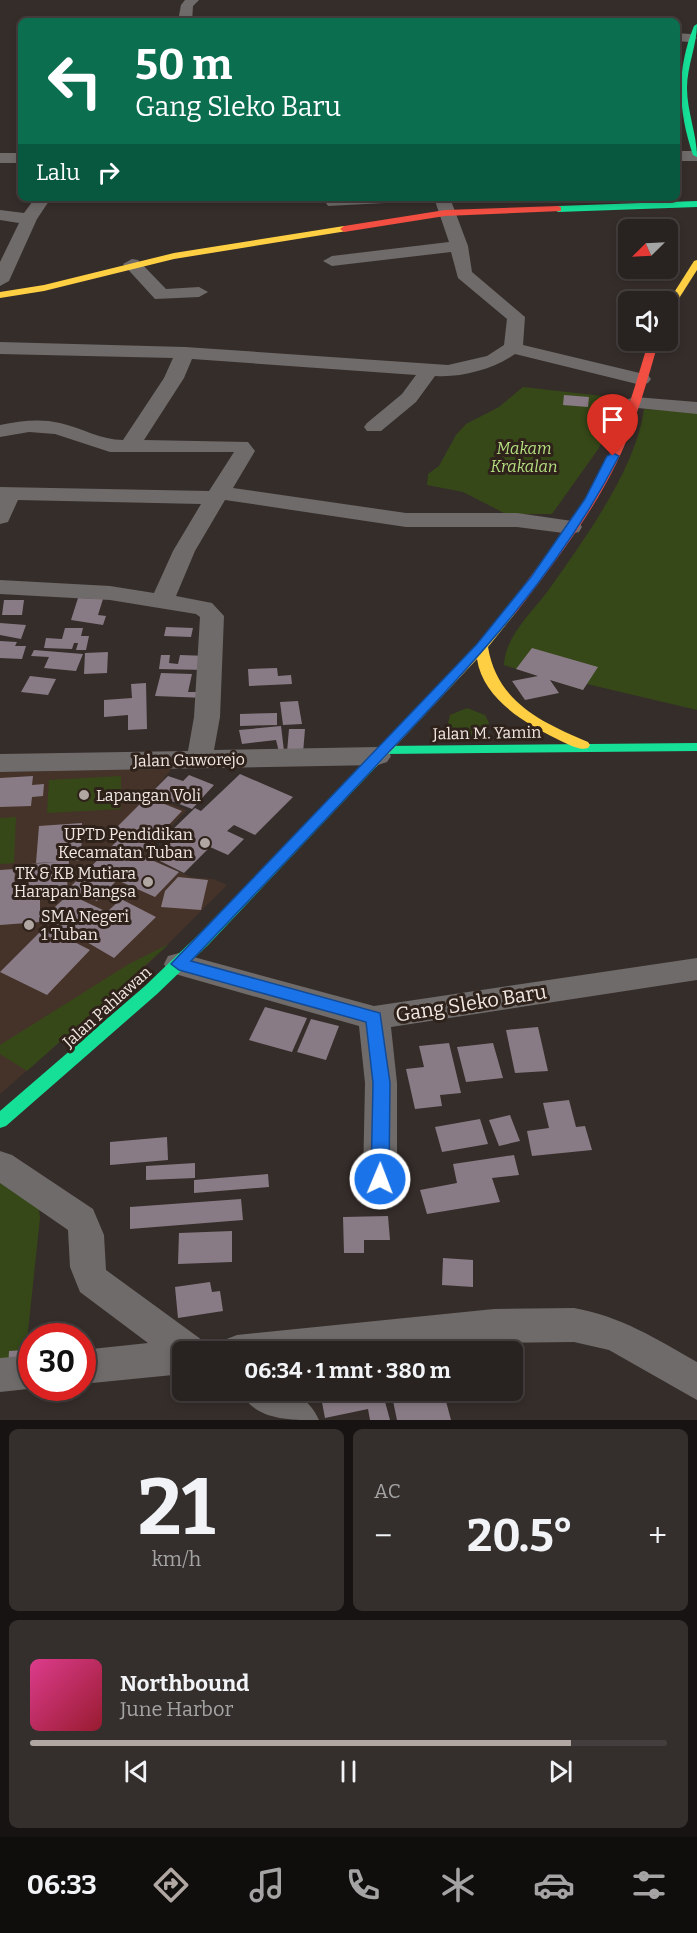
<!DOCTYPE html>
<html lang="id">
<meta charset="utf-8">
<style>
:root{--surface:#282220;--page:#342f2d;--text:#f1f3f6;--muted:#a5a4a5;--line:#443f3e;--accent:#b0a7a3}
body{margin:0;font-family:Bitter,serif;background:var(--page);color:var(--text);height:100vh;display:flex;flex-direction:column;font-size:22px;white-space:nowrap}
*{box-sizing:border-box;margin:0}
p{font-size:20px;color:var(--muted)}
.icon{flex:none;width:33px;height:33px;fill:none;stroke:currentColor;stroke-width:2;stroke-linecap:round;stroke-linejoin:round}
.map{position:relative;height:1420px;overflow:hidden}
.sheet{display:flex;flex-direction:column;gap:9px;padding:9px;background:#161312;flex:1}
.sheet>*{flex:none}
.banner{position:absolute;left:18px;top:18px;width:662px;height:183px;border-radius:9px;box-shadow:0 3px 9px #0003,0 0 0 2px var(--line);background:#0b6e4f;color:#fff;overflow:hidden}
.needle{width:39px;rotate:246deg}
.fabs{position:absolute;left:618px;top:219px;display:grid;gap:12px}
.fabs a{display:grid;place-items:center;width:60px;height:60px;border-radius:9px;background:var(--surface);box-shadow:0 3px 9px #0003,0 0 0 2px var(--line);font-size:30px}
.speed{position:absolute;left:18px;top:1323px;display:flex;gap:12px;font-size:30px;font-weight:700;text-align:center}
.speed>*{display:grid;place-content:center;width:78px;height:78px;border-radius:50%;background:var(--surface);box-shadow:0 3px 9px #0003,0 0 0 2px var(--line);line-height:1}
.speed .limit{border:9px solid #d22;background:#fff;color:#111}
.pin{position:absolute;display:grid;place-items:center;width:51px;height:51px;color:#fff;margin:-62px -26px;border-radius:50% 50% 50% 0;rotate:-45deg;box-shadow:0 0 6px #0007}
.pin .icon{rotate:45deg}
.me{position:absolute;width:66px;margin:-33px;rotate:1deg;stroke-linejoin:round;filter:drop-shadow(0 0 4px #0008)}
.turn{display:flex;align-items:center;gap:21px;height:126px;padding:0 18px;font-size:27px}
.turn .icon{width:78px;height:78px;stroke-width:2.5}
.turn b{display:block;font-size:42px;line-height:51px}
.then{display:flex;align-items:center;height:57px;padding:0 18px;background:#0003;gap:12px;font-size:22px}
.big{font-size:45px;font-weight:700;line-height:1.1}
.sheet .tile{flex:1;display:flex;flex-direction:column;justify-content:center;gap:9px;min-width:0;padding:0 21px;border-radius:9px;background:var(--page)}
.sheet .dial{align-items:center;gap:0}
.dial b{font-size:78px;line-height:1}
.song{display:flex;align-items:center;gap:18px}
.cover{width:72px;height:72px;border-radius:9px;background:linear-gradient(135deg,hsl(330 70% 55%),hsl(350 70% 35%))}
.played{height:6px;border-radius:3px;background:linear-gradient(90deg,var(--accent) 85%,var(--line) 85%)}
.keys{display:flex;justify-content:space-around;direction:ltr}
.heat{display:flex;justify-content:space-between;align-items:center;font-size:33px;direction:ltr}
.sheet .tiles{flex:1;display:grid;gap:9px;grid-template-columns:1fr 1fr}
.tile:last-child{grid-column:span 2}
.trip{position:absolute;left:172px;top:1341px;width:351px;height:60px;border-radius:9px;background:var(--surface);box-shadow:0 3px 9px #0003,0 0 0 2px var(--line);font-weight:700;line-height:60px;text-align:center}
.menu{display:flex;height:96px;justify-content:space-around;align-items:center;background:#100e0d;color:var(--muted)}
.menu .icon{width:42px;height:42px}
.menu .on{color:var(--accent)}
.menu b{font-size:27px;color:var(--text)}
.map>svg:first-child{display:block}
</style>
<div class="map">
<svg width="697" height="1420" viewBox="0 0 697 1420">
<rect width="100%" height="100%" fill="#352d2a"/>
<polygon fill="#453329" points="172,769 149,795 187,810 145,855 191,877 213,879 227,885 142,970 0,1094 0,772"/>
<g fill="#364818">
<polygon points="523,387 620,398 599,448 552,514 506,514 463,492 427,485 428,474 439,466 456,435 466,424 499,407"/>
<path d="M 644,409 L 697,412 L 697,710 L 587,684 L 583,690 L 504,665 C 505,635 534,611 550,588 C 585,538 636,469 644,409 Z"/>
<path d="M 467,708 L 485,715 L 489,723 L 485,731 C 473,738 456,736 448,724 L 450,715 Z"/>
<polygon points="121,776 121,809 47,813 49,780"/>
<polygon points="16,817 14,863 0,864 0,818"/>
<polygon points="169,944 27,1071 0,1054 0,1045 129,964"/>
<polygon points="0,1167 38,1203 40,1218 24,1369 0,1372"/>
</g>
<g fill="#897b85">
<polygon points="564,395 589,397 588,407 563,405"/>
<polygon points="78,598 103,599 98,615 106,616 103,625 71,620"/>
<polygon points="4,600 24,600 22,615 2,615"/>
<polygon points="0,623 26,625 21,639 0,635"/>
<polygon points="166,627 193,628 191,637 164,636"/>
<polygon points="65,628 83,628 81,636 89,636 86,650 76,650 78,643 74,643 72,649 44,648 46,638 62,639"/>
<polygon points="0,641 17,642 15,646 26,646 22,659 0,658"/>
<polygon points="532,648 598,667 583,690 550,680 559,693 525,700 512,681 538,676 516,669"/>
<polygon points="34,650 83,654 76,671 44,668 49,657 31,656"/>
<polygon points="108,652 107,673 84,674 85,653"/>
<polygon points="161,655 170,655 169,663 178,664 180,655 208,656 206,670 159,669"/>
<polygon points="277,668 278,676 291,675 292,684 249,686 248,669"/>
<polygon points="161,673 192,674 188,692 206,692 205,698 155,696"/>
<polygon points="30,676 56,679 48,695 21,692"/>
<polygon points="146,683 147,729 128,730 128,715 104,717 104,700 132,698 131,684"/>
<polygon points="298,701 302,724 283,725 280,702"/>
<polygon points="277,713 277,725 240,726 240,714"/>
<polygon points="281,726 284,751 279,752 276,740 242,744 239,730"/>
<polygon points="289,729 305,729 303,753 287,752"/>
<polygon points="240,774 293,797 255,835 234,825 227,831 244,839 228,855 210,847 184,873 154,858 176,837 168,834 195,808 201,811"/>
<polygon points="189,775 214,785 192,809 151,793 168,776 183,781"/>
<polygon points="33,776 32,785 44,784 43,796 32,797 31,806 0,807 0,778"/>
<polygon points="147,797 182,811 140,855 179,872 155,897 117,880 97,901 69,888 115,843 105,839"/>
<polygon points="82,823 81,860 69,861 67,888 28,890 30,864 59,862 36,863 39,826"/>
<polygon points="15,869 14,896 40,894 40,922 0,925 0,870"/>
<polygon points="178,877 208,880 201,910 161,907 165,891"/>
<polygon points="69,894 107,912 121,899 156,917 114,958 44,917"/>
<polygon points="45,927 90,950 47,995 0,972"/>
<polygon points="265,1007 307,1018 292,1052 249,1040"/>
<polygon points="311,1019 339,1026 326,1060 297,1052"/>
<polygon points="538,1027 548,1071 515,1073 506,1030"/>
<polygon points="449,1043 461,1093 440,1095 442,1106 415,1109 406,1069 424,1067 419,1046"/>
<polygon points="493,1043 503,1078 466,1082 457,1047"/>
<polygon points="569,1100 576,1127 585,1126 592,1150 532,1156 527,1131 549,1128 543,1103"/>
<polygon points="510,1115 520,1141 499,1146 489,1120"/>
<polygon points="480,1119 488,1144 442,1152 435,1127"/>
<polygon points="167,1137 168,1160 110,1165 110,1142"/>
<polygon points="514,1155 519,1175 492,1178 500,1202 427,1214 420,1190 457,1183 453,1164"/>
<polygon points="195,1163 195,1178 146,1180 146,1166"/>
<polygon points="268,1174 269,1187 194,1193 194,1180"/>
<polygon points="241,1199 243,1220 130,1229 130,1207"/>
<polygon points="388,1216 390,1240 364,1240 364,1253 344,1253 343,1217"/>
<polygon points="232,1231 232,1262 178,1264 179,1233"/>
<polygon points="443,1258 473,1260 473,1287 442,1285"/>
<polygon points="210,1282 212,1292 220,1291 223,1311 178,1318 175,1287"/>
<polygon points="24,1350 23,1368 8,1369 9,1351"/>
<polygon points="328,1390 443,1390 451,1420 397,1420 392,1396 384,1398 390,1420 370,1420 368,1409 325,1418 320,1392"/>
</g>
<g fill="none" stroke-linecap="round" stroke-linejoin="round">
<g fill="#6f6b6a" fill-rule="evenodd">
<polygon points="185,0 199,0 193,6 192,21 178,21 181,5"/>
<polygon points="676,33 690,34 697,38 690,42 676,41"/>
<rect x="676" y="151" width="21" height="10"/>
<rect x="0" y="153" width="21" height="10"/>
<polygon points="35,198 51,198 37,219 9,281 0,286 0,262 19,223 0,220 0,210 24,213"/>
<polygon points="335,198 393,198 385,203 328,206 326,203 328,200"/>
<path d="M 434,198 L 450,198 L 468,246 L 472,272 L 525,317 L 523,345 L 648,375 L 651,379 L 648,383 L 641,385 L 515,354 C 494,369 461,378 435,376 L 416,402 L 381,431 L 367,431 L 364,427 L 367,423 L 402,394 L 416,375 L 192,359 L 184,378 L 144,440 L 248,442 L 255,451 L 233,488 L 406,513 L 517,513 L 579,522 L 582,527 L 579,532 L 571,534 L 517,527 L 406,527 L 225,500 L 195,551 L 176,596 L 212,603 L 224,616 L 220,717 L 214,750 L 378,747 L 387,750 L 391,756 L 387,762 L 378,765 L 0,772 L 0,754 L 188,751 L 194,717 L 200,617 L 196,614 L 110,600 L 0,594 L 0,580 L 110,586 L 154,593 L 173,551 L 201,504 L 18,500 L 8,522 L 0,524 L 0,487 L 209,491 L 234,452 L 110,452 L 55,434 L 29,432 L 0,437 L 0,425 C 20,421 40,418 60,423 C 82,428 101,440 123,440 L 164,378 L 173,358 L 0,354 L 0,342 L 185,347 L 448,365 L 487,356 L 504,345 L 507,319 L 458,278 L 451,252 L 332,266 L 323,261 L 332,256 L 449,242 Z"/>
<polygon points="132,259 138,260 166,289 199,287 208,292 199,297 155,299 123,264"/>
<polygon points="635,397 697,402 697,414 628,407 625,403 628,399"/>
<polygon points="179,953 374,1006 697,958 697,980 391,1027 397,1083 397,1179 392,1189 380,1193 368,1189 363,1179 365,1083 359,1026 168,972 164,964 168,956"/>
<polygon points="0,1151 12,1155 93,1209 104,1235 106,1270 202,1340 207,1352 183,1352 183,1374 82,1384 82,1350 148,1343 80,1292 70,1267 68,1230 0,1183"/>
<path d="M 574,1308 C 620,1316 657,1339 697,1362 L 697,1400 L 609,1350 L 574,1342 L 494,1343 L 407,1352 L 219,1352 L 224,1340 L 237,1335 L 494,1309 Z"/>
<polygon points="32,1355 32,1388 37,1388 0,1392 0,1358"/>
<path d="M 239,1390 C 272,1390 303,1384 319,1420 C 286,1420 255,1420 239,1390 Z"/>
</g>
<g fill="#16e098" fill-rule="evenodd">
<path d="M 697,24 C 697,45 687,66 687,88 C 687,112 697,134 697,157 L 693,155 C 678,110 676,70 694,26 Z"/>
<polygon points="697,201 697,207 558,212 554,209 558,206"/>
<polygon points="697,743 697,751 384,754 377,750 384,746"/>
<polygon points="371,759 376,761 378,764 376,767 208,945 157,994 6,1126 0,1128 0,1111 145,986 196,937 366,761"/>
</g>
<g fill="#ffcf43" fill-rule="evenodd">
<polygon points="344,226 347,227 347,231 174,259 44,291 0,298 0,292 44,285 174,253"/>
<polygon points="697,260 697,270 671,311 668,312 668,302 694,261"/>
<path d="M 511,607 L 517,611 L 488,647 C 497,702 541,722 588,742 L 590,745 L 588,748 C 578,751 566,743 557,739 C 525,723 483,699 477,659 L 376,767 L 366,767 L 364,764 L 366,761 L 477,644 L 507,608 Z"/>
</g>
<g fill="#f24e42" fill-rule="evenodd">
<polygon points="558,206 561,207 561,211 445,216 344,232 340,229 344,226 445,210"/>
<path d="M 649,340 L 659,340 C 647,381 636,423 617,462 C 591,516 552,566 515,614 L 507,614 L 505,611 C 540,562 579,516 606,462 C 625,424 636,382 649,340 Z"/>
</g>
</g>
<path fill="#1a73e8" stroke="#114b97" stroke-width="1.5" d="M 613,453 L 619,456 C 561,570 475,662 388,753 C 323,823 257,892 191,961 L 380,1013 L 390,1083 L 389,1179 L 387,1184 L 380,1186 L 374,1184 L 371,1179 L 373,1083 L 366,1022 L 179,970 L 171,964 L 477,644 L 531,577 L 585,499 L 607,456 Z"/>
<g fill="#b0a7a3" stroke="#2f221b" stroke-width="2">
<circle cx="84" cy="795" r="6"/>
<circle cx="205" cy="843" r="6"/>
<circle cx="148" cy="882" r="6"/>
<circle cx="29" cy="925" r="6"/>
</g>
<g text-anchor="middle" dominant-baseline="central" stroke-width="6" stroke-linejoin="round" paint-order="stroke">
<g font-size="16" font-style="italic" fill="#b4df80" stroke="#2f221b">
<text x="524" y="448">Makam<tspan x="524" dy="18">Krakalan</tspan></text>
</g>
<g font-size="16" fill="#f2e9e4" stroke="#2f221b">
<text transform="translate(487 733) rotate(-1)">Jalan M. Yamin</text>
<text transform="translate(189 760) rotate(-1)">Jalan Guworejo</text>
<text transform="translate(107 1007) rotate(-42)">Jalan Pahlawan</text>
</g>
<g font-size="16" fill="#f2e9e4" stroke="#2f221b" text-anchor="start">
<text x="96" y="795">Lapangan Voli</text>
<text x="193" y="834" text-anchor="end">UPTD Pendidikan<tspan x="193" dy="18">Kecamatan Tuban</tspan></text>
<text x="136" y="873" text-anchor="end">TK &amp; KB Mutiara<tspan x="136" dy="18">Harapan Bangsa</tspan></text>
<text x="41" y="916">SMA Negeri<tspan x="41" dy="18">1 Tuban</tspan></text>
</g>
<g font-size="20" fill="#f2e9e4" stroke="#2f221b">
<text transform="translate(471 1003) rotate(-9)">Gang Sleko Baru</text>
</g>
</g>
</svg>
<div class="fabs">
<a><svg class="needle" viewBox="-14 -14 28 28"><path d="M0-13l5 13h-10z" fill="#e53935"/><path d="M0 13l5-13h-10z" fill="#a5a4a5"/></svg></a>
<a><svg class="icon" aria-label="sound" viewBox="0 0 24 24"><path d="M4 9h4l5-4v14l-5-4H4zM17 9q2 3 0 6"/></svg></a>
</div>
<div class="speed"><div class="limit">30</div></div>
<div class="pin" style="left:613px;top:456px;background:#d93025"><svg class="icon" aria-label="arrive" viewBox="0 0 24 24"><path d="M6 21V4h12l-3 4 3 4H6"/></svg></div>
<svg class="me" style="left:380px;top:1179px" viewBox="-20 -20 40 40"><circle r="17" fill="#1a73e8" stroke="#fff" stroke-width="3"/><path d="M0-11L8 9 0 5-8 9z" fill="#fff"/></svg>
<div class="trip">06:34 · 1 mnt · 380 m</div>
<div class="banner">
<div class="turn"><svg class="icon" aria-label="left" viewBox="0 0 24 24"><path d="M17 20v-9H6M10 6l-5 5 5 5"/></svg><div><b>50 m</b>Gang Sleko Baru</div></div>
<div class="then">Lalu<svg class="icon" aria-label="right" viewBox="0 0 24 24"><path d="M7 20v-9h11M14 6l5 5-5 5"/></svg></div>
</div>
</div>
<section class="sheet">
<div class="tiles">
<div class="tile dial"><b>21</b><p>km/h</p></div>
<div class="tile"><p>AC</p>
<div class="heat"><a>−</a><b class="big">20.5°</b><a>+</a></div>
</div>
<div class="tile">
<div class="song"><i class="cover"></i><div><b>Northbound</b><p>June Harbor</p></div></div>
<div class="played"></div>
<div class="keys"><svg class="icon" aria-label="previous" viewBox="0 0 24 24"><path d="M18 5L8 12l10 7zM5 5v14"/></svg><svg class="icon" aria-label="pause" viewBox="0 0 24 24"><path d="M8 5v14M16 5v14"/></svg><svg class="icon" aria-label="next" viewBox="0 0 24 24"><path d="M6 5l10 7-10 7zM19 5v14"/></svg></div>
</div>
</div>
</section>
<nav class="menu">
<b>06:33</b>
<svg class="icon on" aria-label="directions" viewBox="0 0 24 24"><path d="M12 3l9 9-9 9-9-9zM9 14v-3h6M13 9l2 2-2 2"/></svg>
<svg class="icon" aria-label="music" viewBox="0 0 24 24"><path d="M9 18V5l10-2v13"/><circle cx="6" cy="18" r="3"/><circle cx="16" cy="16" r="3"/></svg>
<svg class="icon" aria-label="phone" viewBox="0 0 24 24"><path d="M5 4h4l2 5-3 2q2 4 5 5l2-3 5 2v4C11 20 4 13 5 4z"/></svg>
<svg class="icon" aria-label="climate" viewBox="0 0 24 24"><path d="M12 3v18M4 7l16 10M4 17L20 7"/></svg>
<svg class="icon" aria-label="car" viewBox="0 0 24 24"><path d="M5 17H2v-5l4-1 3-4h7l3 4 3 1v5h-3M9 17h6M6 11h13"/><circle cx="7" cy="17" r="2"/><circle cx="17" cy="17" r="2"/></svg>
<svg class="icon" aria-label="filters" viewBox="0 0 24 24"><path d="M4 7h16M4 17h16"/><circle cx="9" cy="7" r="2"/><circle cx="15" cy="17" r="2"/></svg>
</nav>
